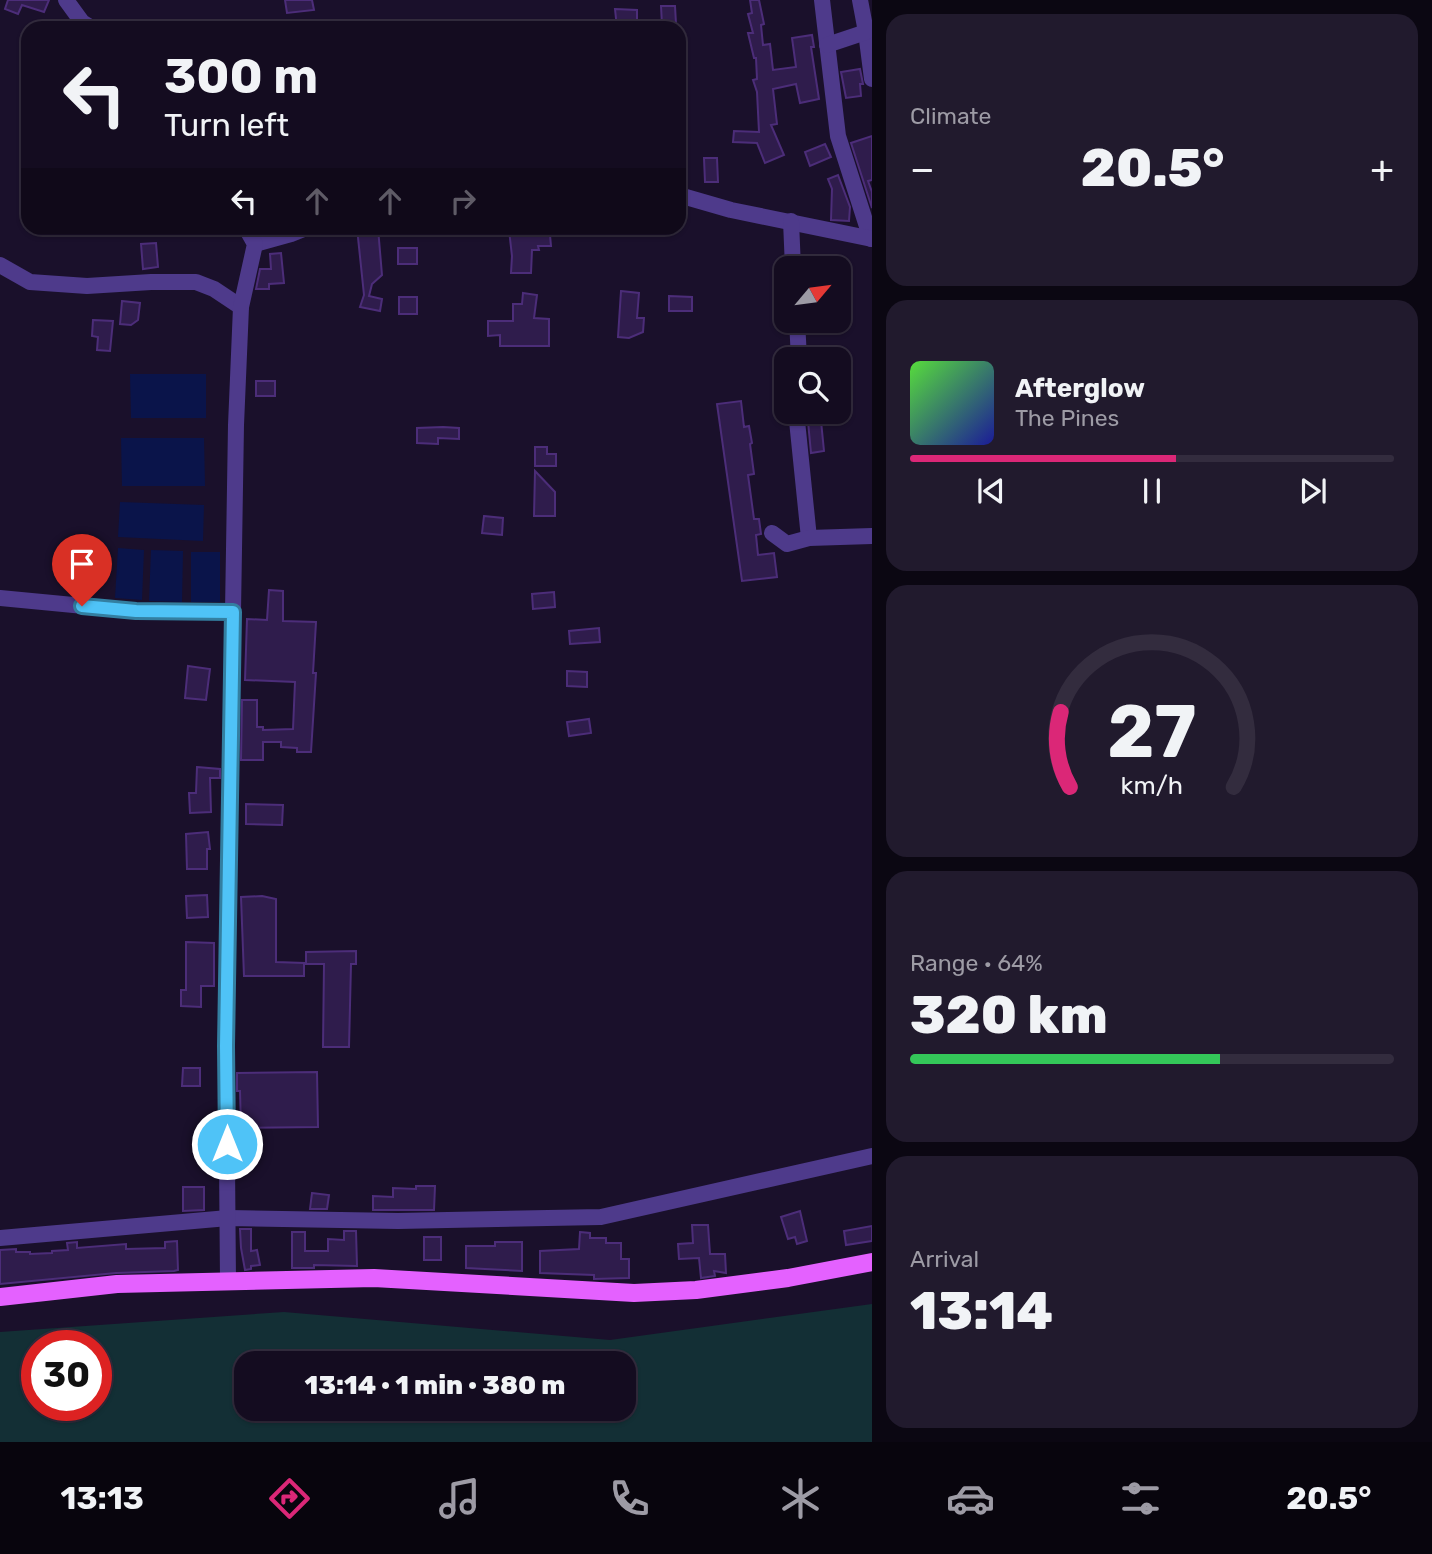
<!DOCTYPE html>
<meta charset="utf-8">
<style>
:root{--surface:#140c20;--page:#211a2d;--text:#f1f3f6;--muted:#9d9ba5;--line:#332c3e;--accent:#db2777}
body{margin:0;font-family:Rubik,sans-serif;background:var(--page);color:var(--text);height:100vh;display:flex;flex-direction:column;font-size:26px;white-space:nowrap}
*{box-sizing:border-box;margin:0}
p{font-size:23px;color:var(--muted)}
.icon{flex:none;width:38px;height:38px;fill:none;stroke:currentColor;stroke-width:2;stroke-linecap:round;stroke-linejoin:round}
.map{position:relative;flex:1;overflow:hidden}
.side{display:flex;flex-direction:column;gap:14px;padding:14px;background:#0b0712;width:560px}
.side>*{flex:none}
.hud{position:absolute;left:21px;top:21px;width:665px;height:214px;border-radius:21px;box-shadow:0 2px 5px #0004,0 0 0 2px var(--line);background:#140c20;color:var(--text);overflow:hidden}
.needle{width:46px;rotate:61deg}
.buttons{position:absolute;left:774px;top:256px;display:grid;gap:14px}
.buttons a{display:grid;place-items:center;width:77px;height:77px;border-radius:14px;background:var(--surface);box-shadow:0 2px 5px #0004,0 0 0 2px var(--line);font-size:35px}
.speed{position:absolute;left:21px;top:1330px;display:flex;gap:14px;font-size:35px;font-weight:700;text-align:center}
.speed>*{display:grid;place-content:center;width:91px;height:91px;border-radius:50%;background:var(--surface);box-shadow:0 2px 5px #0004,0 0 0 2px var(--line);line-height:1}
.speed .limit{border:10px solid #d22;background:#fff;color:#111}
.pin{position:absolute;display:grid;place-items:center;width:60px;height:60px;color:#fff;margin:-72px -30px;border-radius:50% 50% 50% 0;rotate:-45deg;box-shadow:0 0 7px #0007}
.pin .icon{rotate:45deg}
.me{position:absolute;width:77px;margin:-38px;rotate:0deg;stroke-linejoin:round;filter:drop-shadow(0 0 5px #0008)}
.turn{display:flex;align-items:center;gap:24px;height:147px;padding:0 28px;font-size:32px}
.turn .icon{width:91px;height:91px;stroke-width:2.5}
.turn b{display:block;font-size:49px;line-height:60px}
.lanes{display:flex;align-items:center;height:66px;padding:0 28px;background:#0003;justify-content:center;gap:35px;direction:ltr}
.lanes .off{opacity:.35}
.big{font-size:52px;font-weight:800;line-height:1.1}
.side .widget{flex:1;display:flex;flex-direction:column;justify-content:center;gap:10px;min-width:0;padding:0 24px;border-radius:21px;background:var(--page)}
.side .dial{align-items:center;gap:0}
.dial svg{height:182px;overflow:visible;fill:none;stroke:var(--line);stroke-width:7;stroke-linecap:round;text-anchor:middle}
.dial text{fill:var(--text);stroke:none}
.song{display:flex;align-items:center;gap:21px}
.cover{width:84px;height:84px;border-radius:10px;background:linear-gradient(135deg,hsl(110 70% 55%),hsl(240 70% 35%))}
.played{height:7px;border-radius:4px;background:linear-gradient(90deg,var(--accent) 55%,var(--line) 55%)}
.keys{display:flex;justify-content:space-around;direction:ltr}
.heat{display:flex;justify-content:space-between;align-items:center;font-size:38px;direction:ltr}
.charge{height:10px;border-radius:5px;background:linear-gradient(90deg,#34c759 64%,var(--line) 0)}
.trip{position:absolute;left:234px;top:1351px;width:402px;height:70px;border-radius:21px;background:var(--surface);box-shadow:0 2px 5px #0004,0 0 0 2px var(--line);font-weight:800;line-height:70px;text-align:center}
.dock{display:flex;height:112px;justify-content:space-around;align-items:center;background:#08050d;color:var(--muted)}
.dock .icon{width:49px;height:49px}
.dock .selected{color:var(--accent)}
.dock b{font-size:32px;color:var(--text)}
main{display:flex;flex:1;min-height:0}
.map>svg:first-child{display:block}
</style>
<main>
<div class="map">
<svg width="872" height="1442" viewBox="0 0 872 1442">
<rect width="100%" height="100%" fill="#1a102b"/>
<path fill="#132f35" fill-rule="evenodd" d="M 872,1304 L 872,1442 L 0,1442 L 0,1332 L 284,1312 L 610,1340 ZM 37,1346 L 96,1346 L 96,1405 L 37,1405 ZM 247,1363 L 625,1363 L 625,1409 L 247,1409 Z"/>
<g fill="#0a144a">
<polygon points="130,374 206,374 206,418 131,418"/>
<polygon points="121,438 204,438 205,486 122,486"/>
<polygon points="120,502 204,505 203,541 118,537"/>
<polygon points="118,548 144,550 142,600 115,598"/>
<polygon points="151,550 183,551 182,602 149,601"/>
<rect x="191" y="552" width="29" height="50"/>
</g>
<g fill="#2f1c4c" stroke="#4c2d79" stroke-width="2">
<polygon points="8,0 49,0 44,12 22,5 18,14 5,9"/>
<polygon points="285,0 312,0 314,10 287,13"/>
<polygon points="750,0 759,0 764,24 761,25 763,45 770,44 773,70 796,67 792,38 812,35 814,47 811,47 819,99 800,103 796,84 773,89 777,124 771,125 784,155 765,163 757,143 733,142 734,131 759,132 757,92 753,80 757,79 756,58 754,58 748,33 753,33 748,14 752,13"/>
<polygon points="661,6 675,6 676,24 662,25"/>
<polygon points="615,9 637,10 637,28 617,28"/>
<polygon points="860,69 863,84 860,84 861,96 846,98 841,72"/>
<polygon points="872,136 872,180 868,181 872,192 872,208 851,143"/>
<polygon points="825,144 831,157 810,166 805,152"/>
<polygon points="704,158 717,158 718,182 705,182"/>
<polygon points="838,175 850,207 849,221 831,220 832,189 828,179"/>
<polygon points="357,228 378,228 382,275 372,284 369,296 382,299 380,311 360,307 364,295"/>
<polygon points="509,230 535,230 536,236 550,235 551,246 538,246 539,250 532,250 531,273 511,273 512,256"/>
<polygon points="156,243 158,267 143,269 141,244"/>
<rect x="398" y="248" width="19" height="16"/>
<polygon points="281,253 284,283 269,284 269,289 256,289 260,269 271,269 270,254"/>
<polygon points="621,291 639,293 637,318 644,318 643,332 629,338 618,337"/>
<polygon points="523,293 537,295 534,318 549,319 549,346 500,346 500,335 488,336 488,321 513,321 513,304 522,304"/>
<polygon points="669,296 692,297 692,311 669,311"/>
<rect x="399" y="297" width="18" height="17"/>
<polygon points="122,301 140,303 138,320 131,325 120,324"/>
<polygon points="93,320 113,321 110,351 97,350 98,337 92,336"/>
<rect x="256" y="381" width="19" height="15"/>
<polygon points="741,401 744,427 749,426 752,443 750,444 754,474 748,475 754,519 759,519 761,534 756,535 758,555 774,553 777,577 742,581 717,404"/>
<polygon points="807,411 820,411 824,451 811,453"/>
<polygon points="443,427 459,428 459,439 438,438 438,444 417,443 417,428"/>
<polygon points="535,447 547,447 547,454 556,454 556,466 535,466"/>
<polygon points="535,471 555,492 555,516 534,516"/>
<polygon points="484,516 503,518 502,535 482,533"/>
<polygon points="269,590 283,591 283,621 316,622 313,673 316,673 311,752 297,752 297,748 281,747 281,742 263,742 263,760 241,760 242,700 257,700 257,727 263,727 263,730 293,729 295,682 245,680 247,619 267,620"/>
<polygon points="554,592 555,607 533,609 532,594"/>
<polygon points="599,628 600,642 570,644 569,631"/>
<polygon points="188,666 210,669 206,700 185,698"/>
<polygon points="567,671 587,672 587,687 567,686"/>
<polygon points="589,719 591,733 569,736 567,722"/>
<polygon points="197,767 220,769 220,778 210,778 211,812 190,813 189,793 196,793"/>
<polygon points="246,804 283,805 282,825 246,824"/>
<polygon points="208,832 210,849 207,849 207,869 187,869 186,834"/>
<polygon points="207,895 208,917 187,918 186,896"/>
<polygon points="262,896 276,899 276,962 304,963 304,976 244,976 241,897"/>
<polygon points="186,942 214,943 214,986 201,986 201,1007 181,1006 181,990 186,990"/>
<polygon points="356,951 356,964 351,964 349,1047 323,1047 324,964 306,964 306,952"/>
<polygon points="183,1068 200,1068 200,1086 182,1086"/>
<polygon points="317,1072 318,1127 241,1128 240,1091 237,1091 237,1073"/>
<polygon points="416,1186 435,1186 434,1210 373,1210 373,1196 393,1197 393,1188 416,1189"/>
<polygon points="183,1187 204,1187 204,1210 183,1211"/>
<polygon points="312,1193 329,1195 327,1209 310,1209"/>
<polygon points="800,1211 807,1241 797,1244 795,1237 788,1239 781,1217"/>
<polygon points="692,1225 708,1225 710,1254 725,1254 726,1273 714,1271 715,1276 701,1278 699,1258 679,1259 678,1244 693,1243"/>
<polygon points="872,1226 872,1241 846,1245 844,1231"/>
<polygon points="240,1229 251,1229 251,1251 257,1250 260,1265 251,1266 251,1269 245,1270 241,1248"/>
<polygon points="344,1231 356,1231 357,1266 314,1265 314,1268 292,1268 292,1232 305,1232 305,1251 328,1251 328,1239 344,1240"/>
<polygon points="580,1232 590,1233 590,1238 606,1238 606,1243 621,1243 621,1259 629,1259 629,1278 594,1279 594,1275 540,1273 540,1251 579,1249"/>
<rect x="424" y="1237" width="17" height="23"/>
<polygon points="177,1241 178,1270 174,1271 116,1273 0,1284 0,1250 16,1249 16,1252 30,1252 30,1254 52,1253 52,1251 68,1250 67,1243 77,1242 77,1248 126,1244 126,1249 165,1248 165,1242"/>
<polygon points="495,1242 522,1242 522,1271 466,1268 466,1246 495,1246"/>
</g>
<g fill="none" stroke-linecap="round" stroke-linejoin="round">
<g stroke="#4e3a8b" stroke-width="16">
<polyline points="66,0 82,22 92,28"/>
<polyline points="822,0 838,136 871,239"/>
<polyline points="866,32 872,79"/>
<polyline points="827,45 866,32 860,0"/>
<polyline points="679,195 731,210 872,239"/>
<polyline points="791,221 793,268"/>
<polyline points="255,244 291,234 306,228"/>
<polyline points="0,265 30,282 87,286 151,282 196,282 214,289 241,307"/>
<polyline points="797,320 799,359"/>
<polyline points="796,411 809,538"/>
<polyline points="772,533 787,544 809,538 872,536"/>
<polyline points="0,598 136,611 233,612"/>
<polyline points="0,1238 228,1218 398,1221 601,1217 872,1156"/>
<polyline points="228,1281 226,1046 236,425 241,307 255,244 246,228"/>
</g>
<polyline stroke="#e461ff" stroke-width="18" points="0,1297 117,1284 374,1278 634,1293 696,1290 788,1278 872,1262"/>
</g>
<g fill="none" stroke-linecap="round" stroke-linejoin="round">
<defs>
<polyline id="route" points="82,606 136,611 233,612 226,1046 227,1144"/>
</defs>
<use href="#route" stroke="#337fa1" stroke-width="18"/>
<use href="#route" stroke="#4fc3f7" stroke-width="12"/>
</g>
</svg>
<div class="buttons">
<a><svg class="needle" viewBox="-14 -14 28 28"><path d="M0-13l5 13h-10z" fill="#e53935"/><path d="M0 13l5-13h-10z" fill="#9d9ba5"/></svg></a>
<a><svg class="icon" aria-label="search" viewBox="0 0 24 24"><circle cx="10" cy="10" r="6"/><path d="M15 15l6 6"/></svg></a>
</div>
<div class="speed"><div class="limit">30</div></div>
<div class="pin" style="left:82px;top:606px;background:#d93025"><svg class="icon" aria-label="arrive" viewBox="0 0 24 24"><path d="M6 21V4h12l-3 4 3 4H6"/></svg></div>
<svg class="me" style="left:227px;top:1144px" viewBox="-20 -20 40 40"><circle r="17" fill="#4fc3f7" stroke="#fff" stroke-width="3"/><path d="M0-11L8 9 0 5-8 9z" fill="#fff"/></svg>
<div class="trip">13:14 · 1 min · 380 m</div>
<div class="hud">
<div class="turn"><svg class="icon" aria-label="left" viewBox="0 0 24 24"><path d="M17 20v-9H6M10 6l-5 5 5 5"/></svg><div><b>300 m</b>Turn left</div></div>
<div class="lanes"><svg class="icon" aria-label="left" viewBox="0 0 24 24"><path d="M17 20v-9H6M10 6l-5 5 5 5"/></svg><svg class="icon off" aria-label="ahead" viewBox="0 0 24 24"><path d="M12 20V5M6 11l6-6 6 6"/></svg><svg class="icon off" aria-label="ahead" viewBox="0 0 24 24"><path d="M12 20V5M6 11l6-6 6 6"/></svg><svg class="icon off" aria-label="right" viewBox="0 0 24 24"><path d="M7 20v-9h11M14 6l5 5-5 5"/></svg></div>
</div>
</div>
<section class="side">
<div class="widget"><p>Climate</p>
<div class="heat"><a>−</a><b class="big">20.5°</b><a>+</a></div>
</div>
<div class="widget">
<div class="song"><i class="cover"></i><div><b>Afterglow</b><p>The Pines</p></div></div>
<div class="played"></div>
<div class="keys"><svg class="icon" aria-label="previous" viewBox="0 0 24 24"><path d="M18 5L8 12l10 7zM5 5v14"/></svg><svg class="icon" aria-label="pause" viewBox="0 0 24 24"><path d="M8 5v14M16 5v14"/></svg><svg class="icon" aria-label="next" viewBox="0 0 24 24"><path d="M6 5l10 7-10 7zM19 5v14"/></svg></div>
</div>
<div class="widget dial"><svg viewBox="0 0 100 80">
<path d="M14 69A42 42 0 1 1 86 69"/>
<path d="M14 69A42 42 0 0 1 10 36" stroke="#db2777"/>
<text x="50" y="56" font-size="32" font-weight="700">27</text>
<text x="50" y="72" font-size="11">km/h</text>
</svg></div>
<div class="widget"><p>Range · 64%</p><b class="big">320 km</b><div class="charge"></div></div>
<div class="widget"><p>Arrival</p><b class="big">13:14</b></div>
</section>
</main>
<nav class="dock">
<b>13:13</b>
<svg class="icon selected" aria-label="directions" viewBox="0 0 24 24"><path d="M12 3l9 9-9 9-9-9zM9 14v-3h6M13 9l2 2-2 2"/></svg>
<svg class="icon" aria-label="music" viewBox="0 0 24 24"><path d="M9 18V5l10-2v13"/><circle cx="6" cy="18" r="3"/><circle cx="16" cy="16" r="3"/></svg>
<svg class="icon" aria-label="phone" viewBox="0 0 24 24"><path d="M5 4h4l2 5-3 2q2 4 5 5l2-3 5 2v4C11 20 4 13 5 4z"/></svg>
<svg class="icon" aria-label="climate" viewBox="0 0 24 24"><path d="M12 3v18M4 7l16 10M4 17L20 7"/></svg>
<svg class="icon" aria-label="car" viewBox="0 0 24 24"><path d="M5 17H2v-5l4-1 3-4h7l3 4 3 1v5h-3M9 17h6M6 11h13"/><circle cx="7" cy="17" r="2"/><circle cx="17" cy="17" r="2"/></svg>
<svg class="icon" aria-label="filters" viewBox="0 0 24 24"><path d="M4 7h16M4 17h16"/><circle cx="9" cy="7" r="2"/><circle cx="15" cy="17" r="2"/></svg>
<b>20.5°</b>
</nav>
